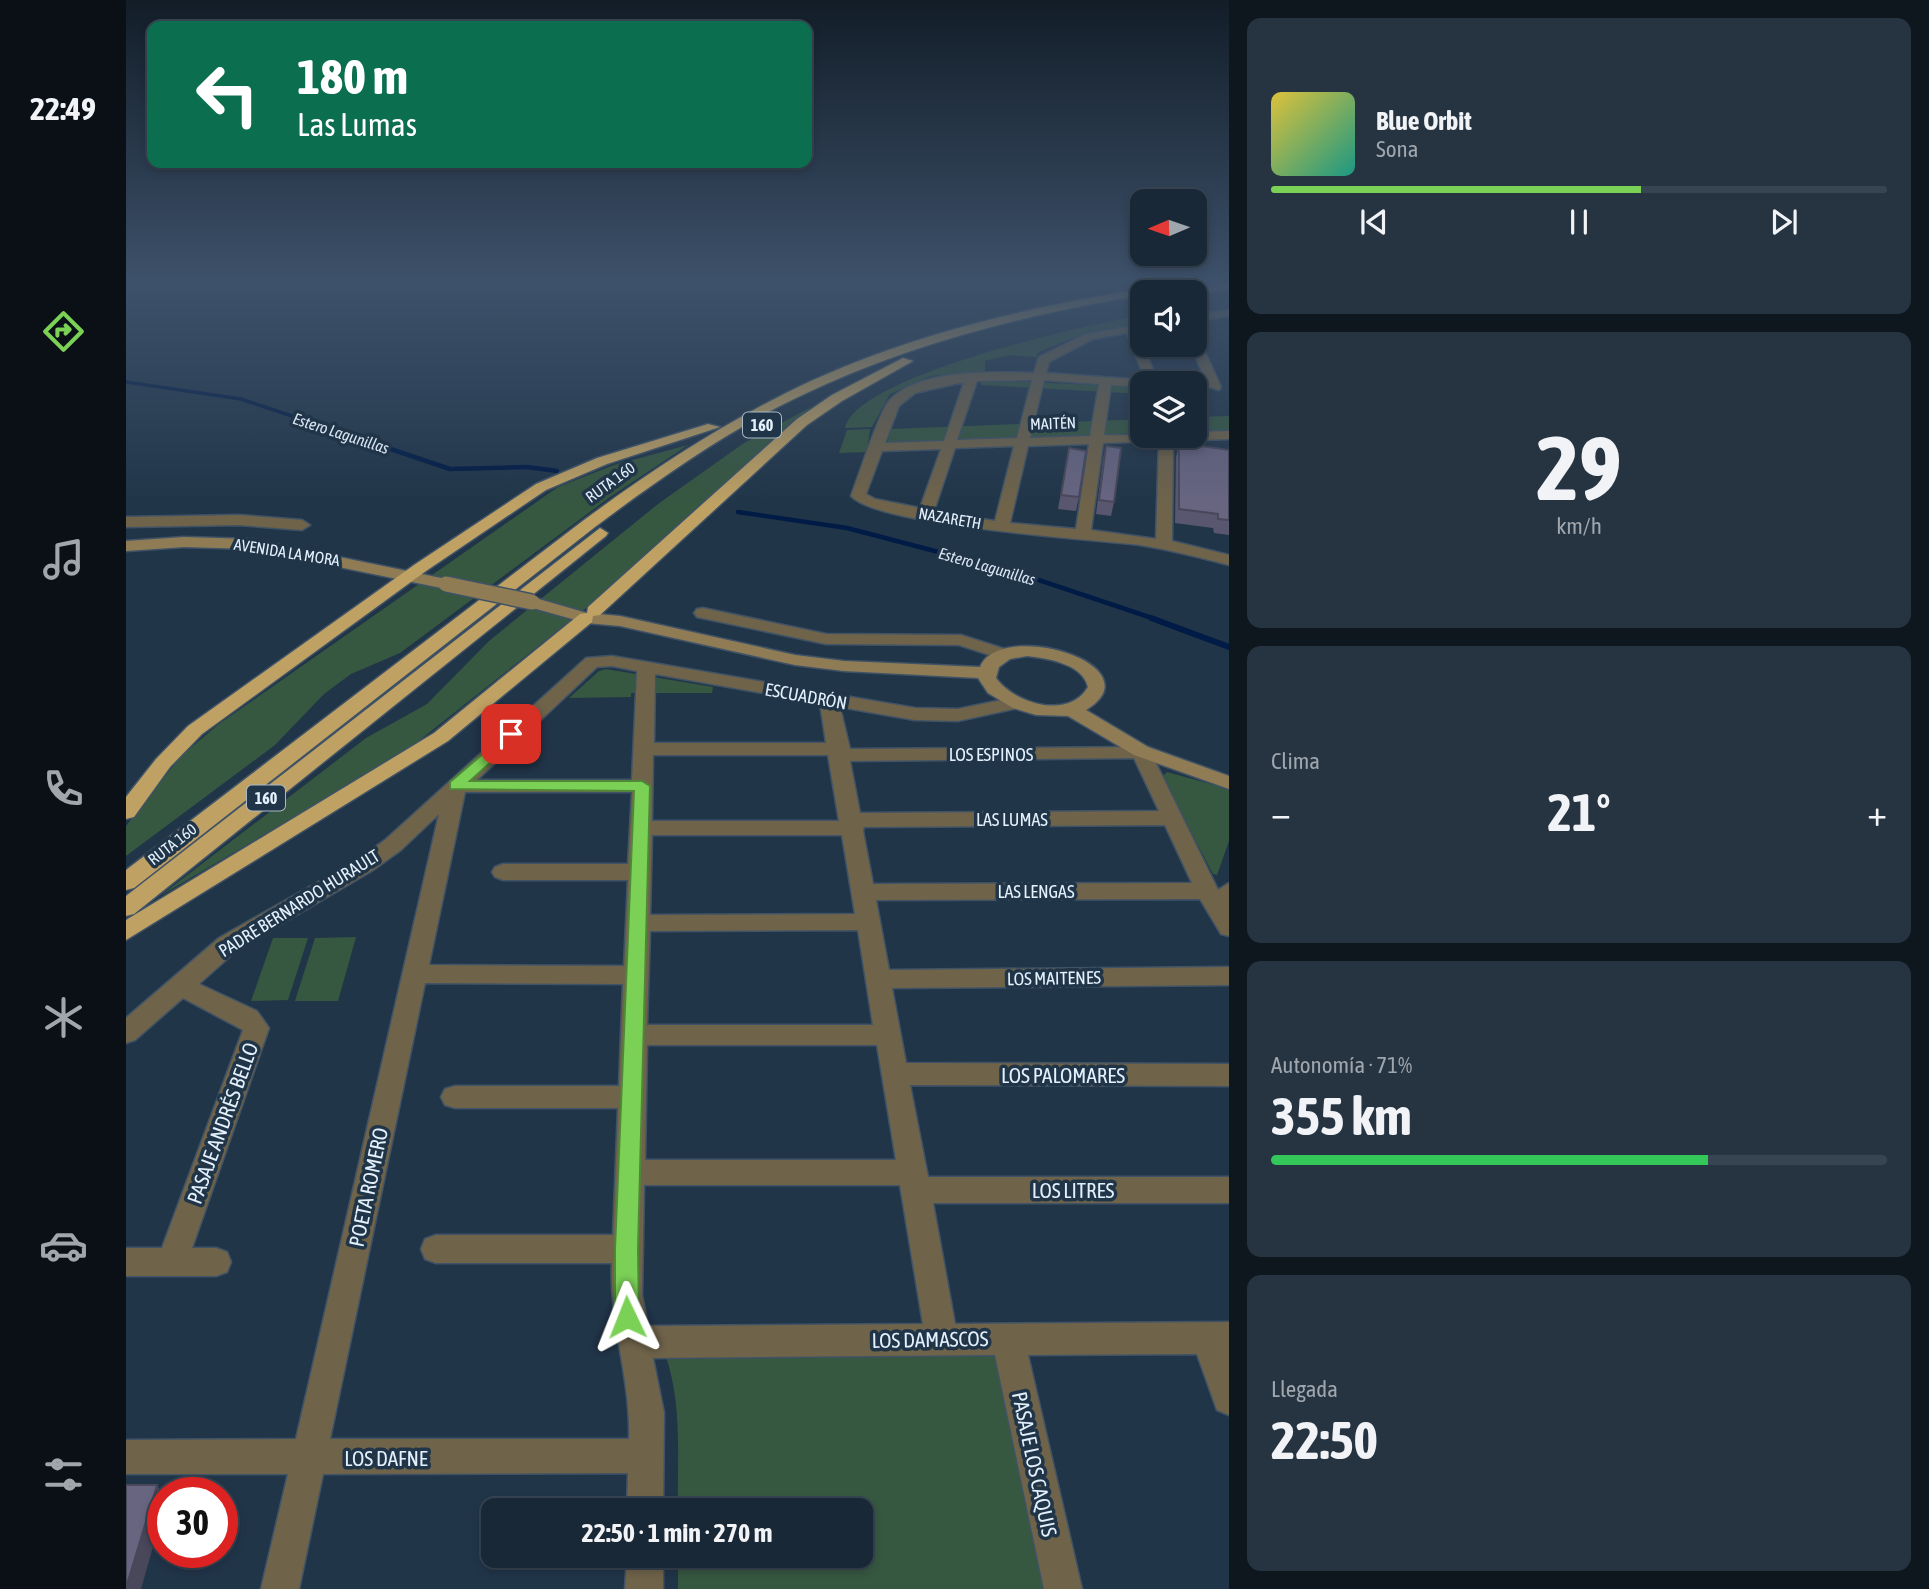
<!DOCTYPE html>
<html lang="es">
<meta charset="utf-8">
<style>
:root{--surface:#192837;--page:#263442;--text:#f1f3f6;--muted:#9fa6ad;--line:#374452;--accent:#7bd156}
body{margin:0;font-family:"Asap Condensed",sans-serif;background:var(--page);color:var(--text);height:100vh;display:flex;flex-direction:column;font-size:26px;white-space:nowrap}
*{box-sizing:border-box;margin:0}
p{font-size:23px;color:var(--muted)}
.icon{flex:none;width:38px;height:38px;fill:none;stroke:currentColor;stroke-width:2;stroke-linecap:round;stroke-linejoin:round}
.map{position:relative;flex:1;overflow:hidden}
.drawer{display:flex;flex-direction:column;gap:18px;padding:18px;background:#0e161e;width:700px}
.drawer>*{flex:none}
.banner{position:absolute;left:21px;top:21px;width:665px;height:147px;border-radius:14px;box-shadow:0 4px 10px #0003,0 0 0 2px var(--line);background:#0b6e4f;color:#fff;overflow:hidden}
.needle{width:46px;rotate:268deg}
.tools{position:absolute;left:1004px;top:189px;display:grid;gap:14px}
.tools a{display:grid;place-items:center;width:77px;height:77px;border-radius:14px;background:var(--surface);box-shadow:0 4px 10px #0003,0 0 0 2px var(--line);font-size:35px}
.speed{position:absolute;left:21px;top:1477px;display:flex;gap:14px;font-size:35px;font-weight:700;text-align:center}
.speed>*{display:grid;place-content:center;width:91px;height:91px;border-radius:50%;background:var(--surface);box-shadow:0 4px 10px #0003,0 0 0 2px var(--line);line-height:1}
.speed .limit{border:10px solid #d22;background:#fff;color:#111}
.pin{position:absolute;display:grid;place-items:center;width:60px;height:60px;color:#fff;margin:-30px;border-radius:14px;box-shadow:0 4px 10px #0006}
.me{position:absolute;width:77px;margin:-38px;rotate:358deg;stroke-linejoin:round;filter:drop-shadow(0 0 5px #0008)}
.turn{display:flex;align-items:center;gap:24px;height:147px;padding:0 35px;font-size:32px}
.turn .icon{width:91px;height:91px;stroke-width:2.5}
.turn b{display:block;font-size:49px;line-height:60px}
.big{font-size:52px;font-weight:700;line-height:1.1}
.drawer .card{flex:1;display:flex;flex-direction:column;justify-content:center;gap:10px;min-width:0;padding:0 24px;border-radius:14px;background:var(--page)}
.drawer .dial{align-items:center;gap:0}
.dial b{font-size:91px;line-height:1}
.song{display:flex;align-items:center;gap:21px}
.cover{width:84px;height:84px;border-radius:10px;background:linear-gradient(135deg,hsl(50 70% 55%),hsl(170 70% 35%))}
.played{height:7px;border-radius:4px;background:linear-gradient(90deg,var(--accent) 60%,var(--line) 60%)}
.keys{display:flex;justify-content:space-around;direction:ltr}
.heat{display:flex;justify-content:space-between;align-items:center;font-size:38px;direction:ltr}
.charge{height:10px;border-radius:5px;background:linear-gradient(90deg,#34c759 71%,var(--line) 0)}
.trip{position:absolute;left:355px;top:1498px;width:392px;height:70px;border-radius:14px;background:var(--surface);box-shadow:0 4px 10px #0003,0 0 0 2px var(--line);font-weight:700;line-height:70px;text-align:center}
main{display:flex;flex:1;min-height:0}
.menu{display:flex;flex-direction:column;width:126px;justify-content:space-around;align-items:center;background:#0a1016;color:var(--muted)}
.menu .icon{width:49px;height:49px}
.menu .current{color:var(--accent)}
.menu b{font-size:32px;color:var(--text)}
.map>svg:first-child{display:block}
</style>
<main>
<nav class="menu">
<b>22:49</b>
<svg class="icon current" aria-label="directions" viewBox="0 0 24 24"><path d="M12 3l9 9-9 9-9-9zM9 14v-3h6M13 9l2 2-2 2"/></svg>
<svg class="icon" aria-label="music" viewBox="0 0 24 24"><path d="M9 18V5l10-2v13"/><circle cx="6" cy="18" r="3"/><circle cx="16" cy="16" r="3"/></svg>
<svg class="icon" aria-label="phone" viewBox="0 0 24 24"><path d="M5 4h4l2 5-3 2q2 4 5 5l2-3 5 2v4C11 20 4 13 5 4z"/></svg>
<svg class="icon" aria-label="climate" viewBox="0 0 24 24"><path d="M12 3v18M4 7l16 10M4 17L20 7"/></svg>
<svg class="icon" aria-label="car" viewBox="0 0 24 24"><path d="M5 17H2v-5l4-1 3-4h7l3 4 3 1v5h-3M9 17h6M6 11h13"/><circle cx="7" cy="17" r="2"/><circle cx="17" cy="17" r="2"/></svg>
<svg class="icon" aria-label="filters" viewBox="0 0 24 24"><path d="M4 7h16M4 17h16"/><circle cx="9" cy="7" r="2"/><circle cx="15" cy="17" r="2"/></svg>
</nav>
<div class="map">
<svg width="1103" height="1589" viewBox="0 0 1103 1589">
<rect width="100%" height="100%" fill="#213549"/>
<g fill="#365740">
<path d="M 1017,315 L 1017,323 L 962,332 L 913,352 L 910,357 L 884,355 L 859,361 L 859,371 L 805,376 L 764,394 L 746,427 L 719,428 C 731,375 964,324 1017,315 Z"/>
<polygon points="854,380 1017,387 1017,394 855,385"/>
<polygon points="685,407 489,585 280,751 34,896 240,738 301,704 363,641 532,504 618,443"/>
<polygon points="1103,416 1103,430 1069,431 1069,417"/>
<polygon points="1017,419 1017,433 761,444 765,429"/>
<polygon points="744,429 741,452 713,453 721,430"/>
<polygon points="562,445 484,497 274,653 225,674 198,694 149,745 0,856 0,826 55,756 93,724 432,487 488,465"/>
<polygon points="480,669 587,687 586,693 505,693 505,697 443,698 473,671"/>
<polygon points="1041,772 1103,789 1103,841 1091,875 1087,874 1036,777"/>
<polygon points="230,937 212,1001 169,1001 189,938"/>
<polygon points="147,938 182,938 162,1000 125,1001"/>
<path d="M 871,1350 L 923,1589 L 552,1589 L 552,1556 L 735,1556 L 735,1510 L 552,1510 C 551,1456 557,1402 538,1351 Z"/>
</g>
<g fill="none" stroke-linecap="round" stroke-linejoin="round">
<polyline stroke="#001b45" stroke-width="3.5" points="0,382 115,399 208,430"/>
<g stroke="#001b45" stroke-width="4.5">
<polyline points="202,428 324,469 401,467 431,471"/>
<polyline points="612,512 721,528 889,572 1029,619"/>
</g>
<polyline stroke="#001b45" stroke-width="6" points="1025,618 1103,647"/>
<defs>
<g id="street">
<polygon points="1103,310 1103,316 1069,321 1069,315"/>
<path d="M 1017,324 L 1017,330 L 1012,331 L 1032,383 L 1017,383 L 1017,387 L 985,385 L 978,435 L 1069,436 L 1069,432 L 1103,431 L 1103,439 L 1047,441 L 1046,541 L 1103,555 L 1103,565 C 1073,557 1044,550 1014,545 C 964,539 752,526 725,496 C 732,478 753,412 763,401 C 793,368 867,372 908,373 L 913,357 L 960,334 ZM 1001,333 L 1019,380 L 920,373 L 923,362 L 967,339 ZM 906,380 L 891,438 L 831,440 L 851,381 ZM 918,380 L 973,384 L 964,436 L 904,438 ZM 838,382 L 818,441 L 759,443 L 773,406 L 789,393 ZM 1033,441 L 1030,539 L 965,530 L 977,443 ZM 963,444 L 950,529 L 884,523 L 902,446 ZM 888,446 L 869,521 L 808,511 L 829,448 ZM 815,449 L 794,508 L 749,499 L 740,494 L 756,451 Z"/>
<polygon points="1069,340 1075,343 1095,387 1093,390 1083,387 1064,345 1069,345"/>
<polygon points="113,515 176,520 184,525 176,530 113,525 0,527 0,517"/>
<polygon points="577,608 700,634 835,635 885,651 888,655 879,660 833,645 700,644 571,617 568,613 571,609"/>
<path d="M 486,656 L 789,708 L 832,709 L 890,697 L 897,699 L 900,703 L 897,707 L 832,721 L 789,720 L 714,707 L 724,749 L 1022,747 L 1092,890 L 1103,883 L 1103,936 L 1095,934 L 1074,899 L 750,900 L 763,970 L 1103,967 L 1103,985 L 766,988 L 780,1063 L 1103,1064 L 1103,1086 L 784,1085 L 802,1177 L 1103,1177 L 1103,1203 L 807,1203 L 829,1324 L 1103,1322 L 1103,1415 L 1091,1410 L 1071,1354 L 902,1355 L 956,1589 L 918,1589 L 869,1355 L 527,1358 L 538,1413 L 537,1510 L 501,1510 L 502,1473 L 197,1474 L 173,1589 L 135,1589 L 162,1474 L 0,1474 L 0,1440 L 170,1439 L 313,814 L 275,850 L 247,870 L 111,950 L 73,984 L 131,1011 L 143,1028 L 66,1248 L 90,1248 L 101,1252 L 105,1262 L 101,1272 L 90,1276 L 0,1276 L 0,1248 L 36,1248 L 117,1030 L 57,998 L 9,1040 L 0,1043 L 0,1018 L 93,938 L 231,860 L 259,840 L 460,658 ZM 486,666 L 511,671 L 506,780 L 351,780 L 471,667 ZM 529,674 L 694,703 L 700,743 L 528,743 ZM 527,755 L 702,755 L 713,821 L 526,821 ZM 1008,758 L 1033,811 L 734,813 L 724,761 ZM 339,792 L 506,792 L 502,864 L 377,864 L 369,867 L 366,872 L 369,877 L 377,880 L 502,880 L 498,966 L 303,965 ZM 1039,825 L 1066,883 L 747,884 L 737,831 L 738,827 ZM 526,835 L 716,835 L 729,914 L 524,915 ZM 732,930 L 747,1025 L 521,1025 L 524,931 ZM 299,983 L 497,984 L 493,1086 L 329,1086 L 319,1089 L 315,1097 L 319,1105 L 329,1108 L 492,1108 L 487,1235 L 310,1235 L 299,1239 L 295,1249 L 299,1259 L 310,1263 L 486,1263 C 483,1323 505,1378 503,1439 L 204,1439 ZM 521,1045 L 751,1045 L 770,1160 L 519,1160 ZM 518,1185 L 774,1185 L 797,1324 L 522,1326 L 516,1295 Z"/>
<polygon points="501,1556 537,1556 537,1589 499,1589"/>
</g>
<g id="secondary">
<polygon points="58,537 126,539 320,579 328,584 320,589 126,549 58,547 0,551 0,541"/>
<path d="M 406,597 L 461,613 L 494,616 L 669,655 L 718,661 L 854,667 C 874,618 1032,665 960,710 L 1022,747 L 1103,776 L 1103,789 L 1008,755 L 942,716 L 910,715 L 887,708 L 862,693 L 852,678 L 718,671 L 669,665 L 494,626 L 460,623 L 400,606 L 398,602 ZM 901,656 C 921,658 957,664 962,687 C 943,720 889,704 870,678 L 873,667 L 884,659 Z"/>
</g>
<g id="highway">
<path d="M 1057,283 L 1083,283 L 1035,292 L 1017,292 L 1017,295 C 898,315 780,344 670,398 C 598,433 533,479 469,527 L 8,888 L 0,890 L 0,870 L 458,520 C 522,473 588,429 660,393 C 783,332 921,302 1057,283 Z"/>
<polygon points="1103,283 1103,289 1069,294 1058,292"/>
<polygon points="777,358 787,361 716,401 681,425 474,615 467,616 466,622 322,741 0,940 0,920 308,733 454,614 461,613 462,607 671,419 706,395"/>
<polygon points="582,424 594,427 481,464 420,490 300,571 76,734 44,767 8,817 0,819 0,797 30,759 62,726 288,565 410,484 471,458"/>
<polygon points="474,528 482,533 480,536 8,914 0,916 0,896"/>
</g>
</defs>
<use href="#street" stroke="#405366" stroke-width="3"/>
<use href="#secondary" stroke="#405366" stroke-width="3"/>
<use href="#highway" stroke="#405366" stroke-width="3"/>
<use href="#street" fill="#6f634a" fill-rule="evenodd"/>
<use href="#secondary" fill="#8f7c55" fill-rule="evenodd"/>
<use href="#highway" fill="#bfa163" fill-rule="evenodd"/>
<defs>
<polyline id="secondary-bridge" points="320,584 406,602"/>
</defs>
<use href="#secondary-bridge" stroke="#405366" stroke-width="18" stroke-linecap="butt"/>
<use href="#secondary-bridge" stroke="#8f7c55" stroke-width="15"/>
</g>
<g fill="#59576f">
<polygon points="1053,443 1103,450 1103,535 1088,533 1087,528 1049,523 1050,457"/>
<polygon points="980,446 988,502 985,516 970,514 977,459"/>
<polygon points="943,448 953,497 950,511 932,509"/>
</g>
<polygon fill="#49475a" points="31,1485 37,1494 37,1512 15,1589 0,1589"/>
<g fill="#686581" stroke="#49475a" stroke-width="2">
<polygon points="1053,443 1103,450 1103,520 1092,519 1092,514 1053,509"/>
<polygon points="980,446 995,448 988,502 973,500"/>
<polygon points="943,448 960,451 953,497 935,495"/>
<polygon points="0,1485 31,1485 0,1588"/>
</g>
<linearGradient id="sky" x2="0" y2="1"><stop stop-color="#121d28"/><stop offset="0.56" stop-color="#3d516a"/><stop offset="1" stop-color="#3d516a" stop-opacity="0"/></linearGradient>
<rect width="1103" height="505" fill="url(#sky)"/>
<polygon fill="#7bd156" stroke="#508838" stroke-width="2" points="385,730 391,731 391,738 344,781 516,781 524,786 512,1249 513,1317 510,1325 501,1329 493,1325 489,1317 489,1249 508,791 324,789 324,782"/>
<g text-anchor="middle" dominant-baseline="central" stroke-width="7" stroke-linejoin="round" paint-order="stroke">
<g font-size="16" fill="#e4f1fd" stroke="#213549">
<text transform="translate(927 423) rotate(-2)">MAITÉN</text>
<text transform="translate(484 482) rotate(-36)">RUTA 160</text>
<text transform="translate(824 518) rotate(10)">NAZARETH</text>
<text transform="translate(161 552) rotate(9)">AVENIDA LA MORA</text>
<text transform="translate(46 844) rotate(-38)">RUTA 160</text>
</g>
<g fill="#213549" stroke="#aab9c7" stroke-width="2">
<rect x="617" y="412.5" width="38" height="25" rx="5"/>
<rect x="121" y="785.5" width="38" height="25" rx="5"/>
</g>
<g font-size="16" font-weight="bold" fill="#e4f1fd">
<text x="636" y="425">160</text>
<text x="140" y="798">160</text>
</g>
<g font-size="16" font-style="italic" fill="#d9e4f3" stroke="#213549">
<text transform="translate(215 433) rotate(18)">Estero Lagunillas</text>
<text transform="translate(861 566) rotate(16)">Estero Lagunillas</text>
</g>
<g font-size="18" fill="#e4f1fd" stroke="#213549">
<text transform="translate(680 696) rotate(10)">ESCUADRÓN</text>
<text x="865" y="754">LOS ESPINOS</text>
<text x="886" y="819">LAS LUMAS</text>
<text x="910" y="891">LAS LENGAS</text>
<text transform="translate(173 903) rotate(-32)">PADRE BERNARDO HURAULT</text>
<text transform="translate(928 978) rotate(-1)">LOS MAITENES</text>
</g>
<g font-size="21" fill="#e4f1fd" stroke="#213549">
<text x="937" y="1075">LOS PALOMARES</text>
<text transform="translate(96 1123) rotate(-70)">PASAJE ANDRÉS BELLO</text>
<text transform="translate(242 1187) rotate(-78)">POETA ROMERO</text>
<text x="947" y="1190">LOS LITRES</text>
<text transform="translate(804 1339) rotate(-1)">LOS DAMASCOS</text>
<text x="260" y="1458">LOS DAFNE</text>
<text transform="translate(909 1464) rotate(78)">PASAJE LOS CAQUIS</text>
</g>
</g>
</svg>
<div class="tools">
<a><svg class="needle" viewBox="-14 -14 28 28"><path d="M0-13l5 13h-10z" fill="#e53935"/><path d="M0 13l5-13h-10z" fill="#9fa6ad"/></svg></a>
<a><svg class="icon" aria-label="sound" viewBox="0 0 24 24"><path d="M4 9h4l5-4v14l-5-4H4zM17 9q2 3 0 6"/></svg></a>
<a><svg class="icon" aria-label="layers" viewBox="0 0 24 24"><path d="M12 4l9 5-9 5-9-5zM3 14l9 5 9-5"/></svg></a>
</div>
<div class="speed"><div class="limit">30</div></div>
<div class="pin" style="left:385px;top:734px;background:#d93025"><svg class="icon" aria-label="arrive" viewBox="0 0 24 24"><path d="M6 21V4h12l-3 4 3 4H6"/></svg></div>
<svg class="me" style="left:501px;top:1317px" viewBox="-20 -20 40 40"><path d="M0-17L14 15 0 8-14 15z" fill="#7bd156" stroke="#fff" stroke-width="4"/></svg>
<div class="trip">22:50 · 1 min · 270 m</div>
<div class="banner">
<div class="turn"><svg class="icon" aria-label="left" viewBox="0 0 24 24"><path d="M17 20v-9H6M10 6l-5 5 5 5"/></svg><div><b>180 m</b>Las Lumas</div></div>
</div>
</div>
<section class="drawer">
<div class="card">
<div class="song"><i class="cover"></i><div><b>Blue Orbit</b><p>Sona</p></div></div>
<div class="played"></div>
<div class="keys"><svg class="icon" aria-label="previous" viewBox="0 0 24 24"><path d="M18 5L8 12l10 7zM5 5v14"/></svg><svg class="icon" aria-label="pause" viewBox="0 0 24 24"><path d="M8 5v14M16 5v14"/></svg><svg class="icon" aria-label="next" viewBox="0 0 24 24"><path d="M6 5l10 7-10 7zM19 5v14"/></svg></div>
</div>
<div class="card dial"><b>29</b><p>km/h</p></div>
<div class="card"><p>Clima</p>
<div class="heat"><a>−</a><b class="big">21°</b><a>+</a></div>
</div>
<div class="card"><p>Autonomía · 71%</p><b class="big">355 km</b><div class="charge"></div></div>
<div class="card"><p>Llegada</p><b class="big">22:50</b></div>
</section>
</main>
